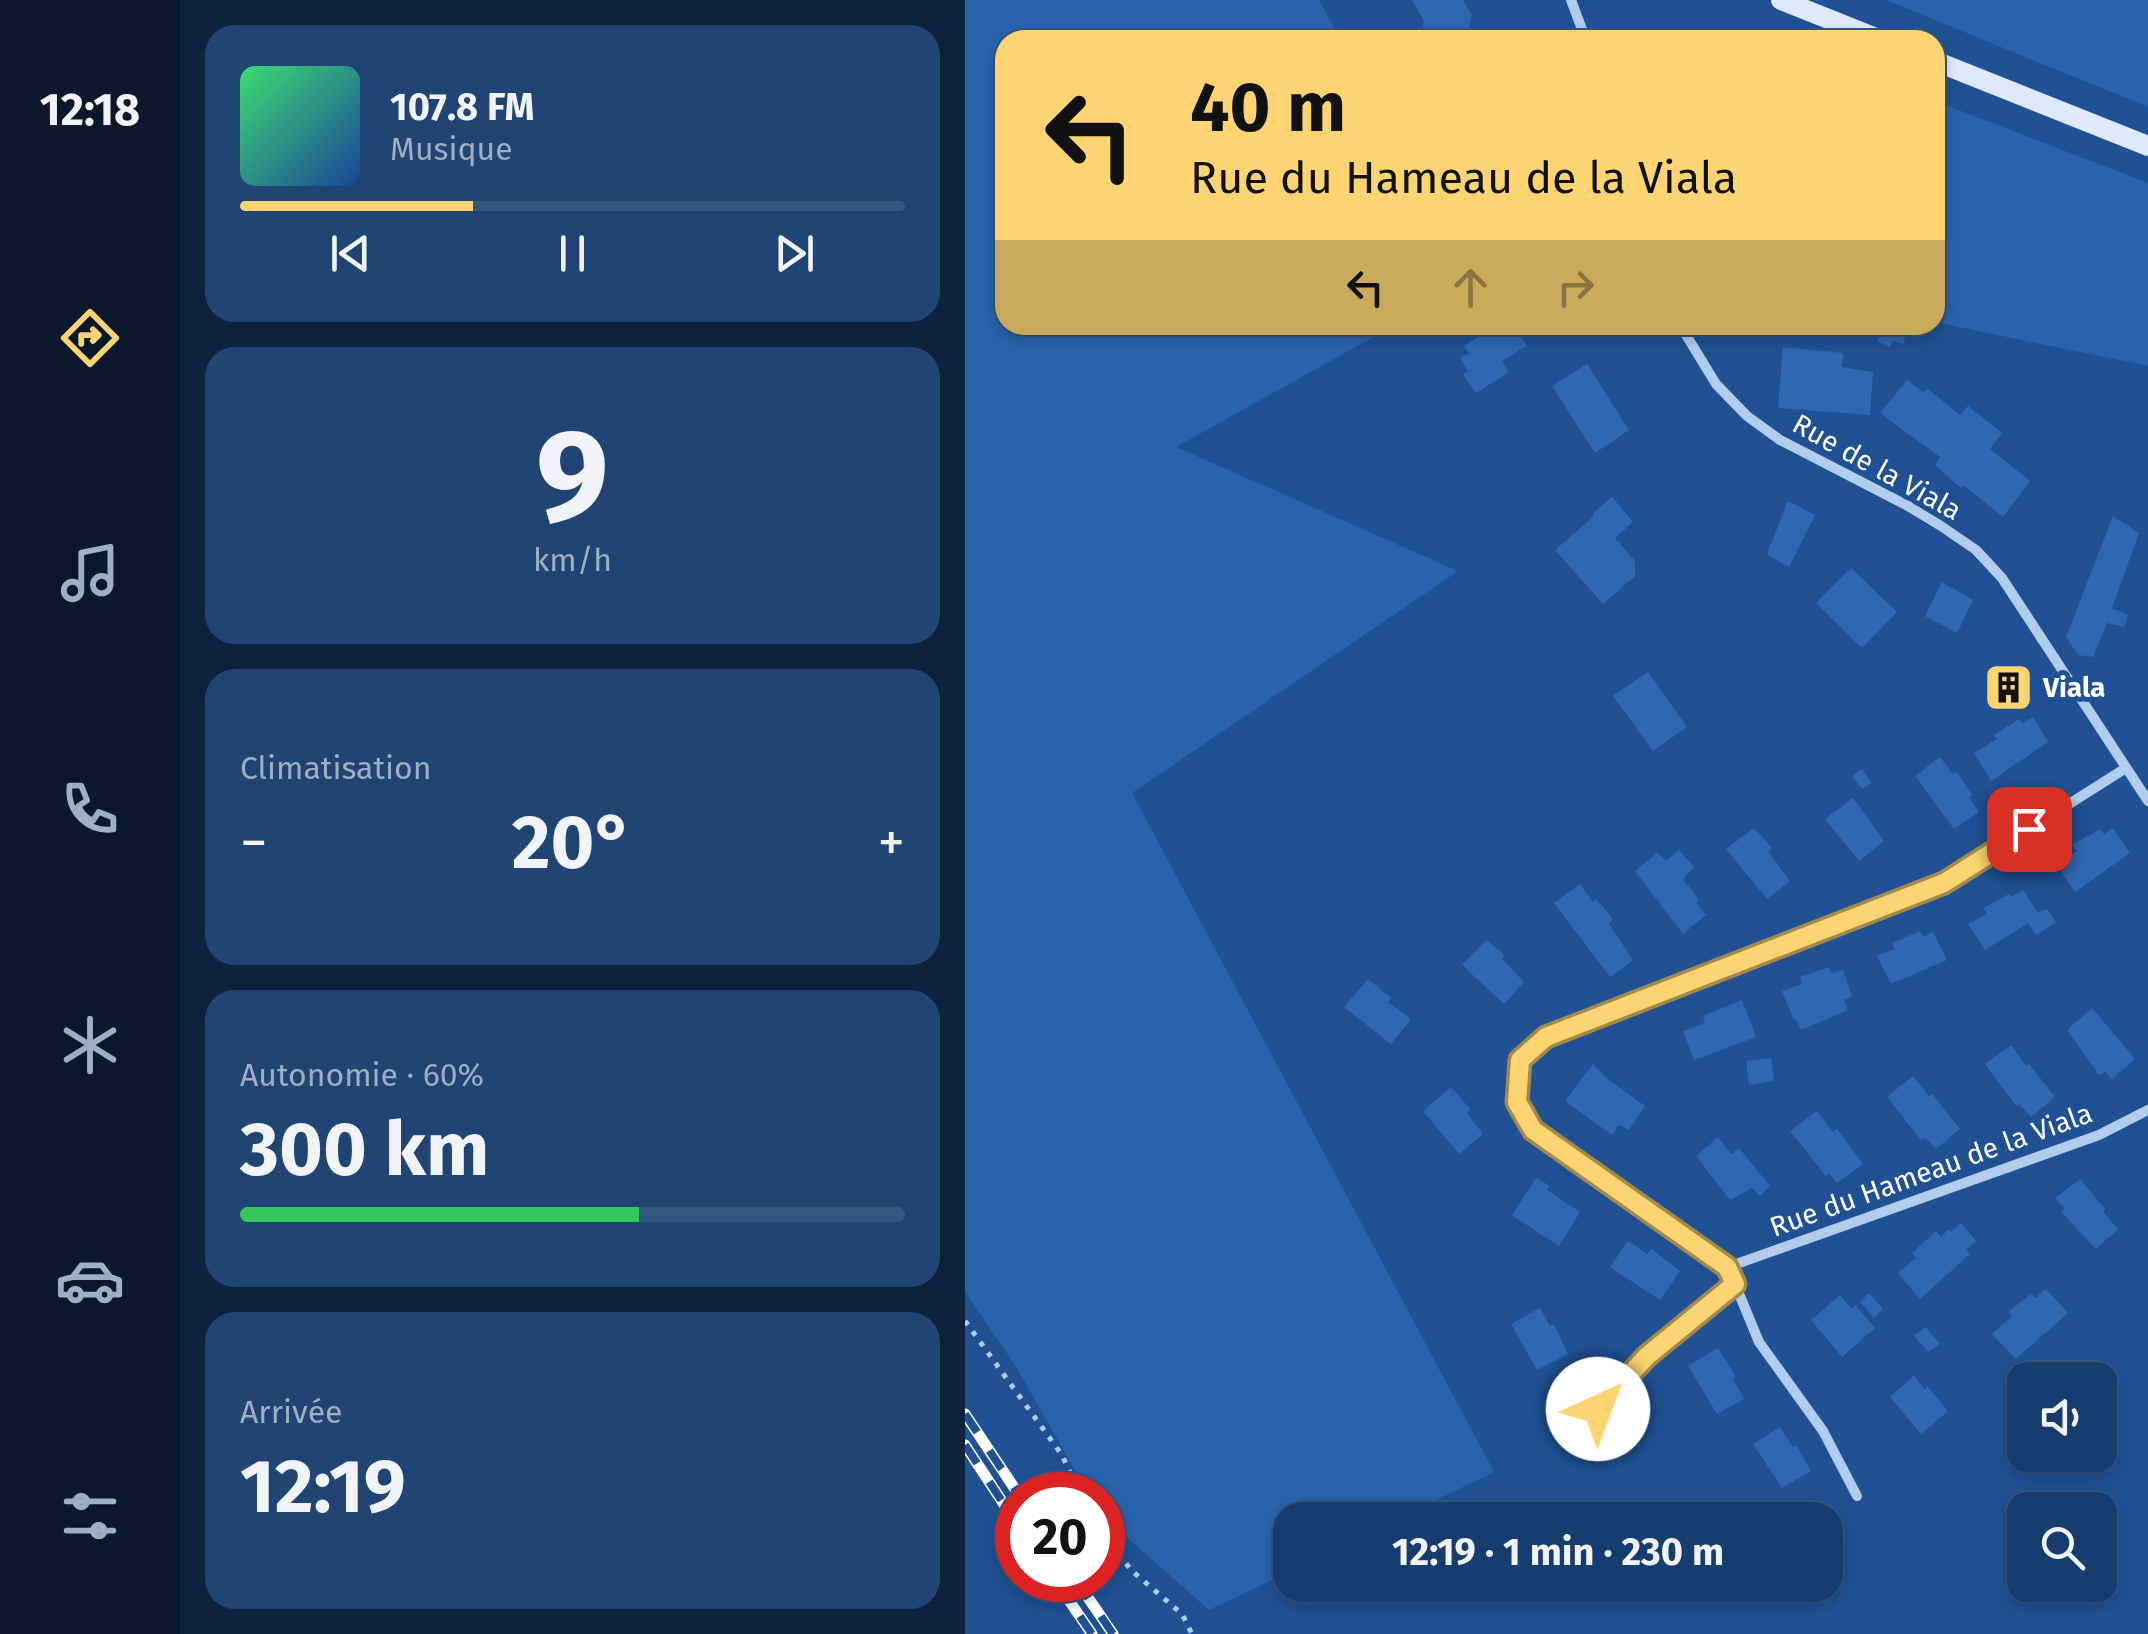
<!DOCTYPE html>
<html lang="fr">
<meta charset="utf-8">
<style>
:root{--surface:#173d6f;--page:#204474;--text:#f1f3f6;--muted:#9eaec3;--line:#365682;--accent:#fcd572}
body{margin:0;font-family:"Fira Sans",sans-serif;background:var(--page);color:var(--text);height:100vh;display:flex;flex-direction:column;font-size:38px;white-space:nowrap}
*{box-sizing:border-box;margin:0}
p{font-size:32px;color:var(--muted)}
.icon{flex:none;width:55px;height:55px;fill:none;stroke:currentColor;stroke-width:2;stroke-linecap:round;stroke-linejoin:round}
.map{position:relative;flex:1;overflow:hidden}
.panel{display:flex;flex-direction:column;gap:25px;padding:25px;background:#0d223d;width:785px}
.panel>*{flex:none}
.top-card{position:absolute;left:30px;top:30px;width:950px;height:305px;border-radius:30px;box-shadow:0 5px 15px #0003,0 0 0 2px var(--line);background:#fcd572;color:#111;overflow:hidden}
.tools{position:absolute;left:1042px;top:1362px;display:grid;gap:20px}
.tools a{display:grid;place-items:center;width:110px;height:110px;border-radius:20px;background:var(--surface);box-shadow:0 5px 15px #0003,0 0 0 2px var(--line);font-size:50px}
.speed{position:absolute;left:30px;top:1472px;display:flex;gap:20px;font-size:50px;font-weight:700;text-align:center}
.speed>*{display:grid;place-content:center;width:130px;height:130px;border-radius:50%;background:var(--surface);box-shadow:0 5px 15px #0003,0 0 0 2px var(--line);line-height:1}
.speed .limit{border:15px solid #d22;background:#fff;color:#111}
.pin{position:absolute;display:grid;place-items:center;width:85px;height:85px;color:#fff;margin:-42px;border-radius:20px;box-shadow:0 5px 15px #0006}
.me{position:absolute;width:110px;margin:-55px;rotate:43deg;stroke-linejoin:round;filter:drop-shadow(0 0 8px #0008)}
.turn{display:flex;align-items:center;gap:35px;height:210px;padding:0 30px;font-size:45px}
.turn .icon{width:130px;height:130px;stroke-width:2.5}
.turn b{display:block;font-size:70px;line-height:85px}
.lanes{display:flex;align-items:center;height:95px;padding:0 30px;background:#0003;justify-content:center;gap:50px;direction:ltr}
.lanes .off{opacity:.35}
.big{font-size:75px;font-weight:700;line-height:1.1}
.panel .card{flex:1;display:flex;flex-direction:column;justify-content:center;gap:15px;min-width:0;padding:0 35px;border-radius:30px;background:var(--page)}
.panel .dial{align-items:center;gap:0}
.dial b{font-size:130px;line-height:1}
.song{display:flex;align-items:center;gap:30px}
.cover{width:120px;height:120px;border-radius:15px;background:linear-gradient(135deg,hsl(140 70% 55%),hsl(220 70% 35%))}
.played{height:10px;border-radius:5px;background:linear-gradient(90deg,var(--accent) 35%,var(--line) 35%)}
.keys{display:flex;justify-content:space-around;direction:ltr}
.heat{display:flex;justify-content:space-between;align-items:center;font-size:55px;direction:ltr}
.charge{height:15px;border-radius:8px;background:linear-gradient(90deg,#34c759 60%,var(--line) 0)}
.trip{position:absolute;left:308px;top:1502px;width:570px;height:100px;border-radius:30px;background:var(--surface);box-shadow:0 5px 15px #0003,0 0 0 2px var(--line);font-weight:700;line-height:100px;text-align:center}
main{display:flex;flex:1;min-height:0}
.tab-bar{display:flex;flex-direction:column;width:180px;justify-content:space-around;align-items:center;background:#09182c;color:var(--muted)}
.tab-bar .icon{width:70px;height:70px}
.tab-bar .current{color:var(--accent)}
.tab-bar b{font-size:45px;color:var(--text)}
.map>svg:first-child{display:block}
</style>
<main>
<nav class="tab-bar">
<b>12:18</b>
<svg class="icon current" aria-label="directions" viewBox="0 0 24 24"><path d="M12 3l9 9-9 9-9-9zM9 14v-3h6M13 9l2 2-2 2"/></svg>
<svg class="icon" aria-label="music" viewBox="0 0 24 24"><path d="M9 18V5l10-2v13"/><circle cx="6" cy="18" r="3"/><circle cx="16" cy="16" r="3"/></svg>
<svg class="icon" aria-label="phone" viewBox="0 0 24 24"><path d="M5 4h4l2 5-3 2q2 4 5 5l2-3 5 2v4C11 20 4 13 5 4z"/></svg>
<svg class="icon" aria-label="climate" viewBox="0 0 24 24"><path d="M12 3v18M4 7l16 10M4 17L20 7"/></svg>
<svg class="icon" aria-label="car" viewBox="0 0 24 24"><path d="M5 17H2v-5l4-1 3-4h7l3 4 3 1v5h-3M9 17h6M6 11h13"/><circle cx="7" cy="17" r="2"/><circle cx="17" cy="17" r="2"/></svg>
<svg class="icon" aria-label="filters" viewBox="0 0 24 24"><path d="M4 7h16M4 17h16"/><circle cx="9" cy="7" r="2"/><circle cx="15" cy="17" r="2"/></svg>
</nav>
<section class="panel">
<div class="card">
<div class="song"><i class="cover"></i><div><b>107.8 FM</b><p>Musique</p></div></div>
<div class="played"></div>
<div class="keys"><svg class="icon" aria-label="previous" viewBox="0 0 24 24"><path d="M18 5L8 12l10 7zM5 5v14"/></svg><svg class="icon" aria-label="pause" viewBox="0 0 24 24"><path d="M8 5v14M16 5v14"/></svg><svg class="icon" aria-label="next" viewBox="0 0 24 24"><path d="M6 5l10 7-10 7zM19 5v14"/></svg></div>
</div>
<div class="card dial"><b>9</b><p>km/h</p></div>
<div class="card"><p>Climatisation</p>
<div class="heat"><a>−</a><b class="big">20°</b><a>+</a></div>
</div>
<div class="card"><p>Autonomie · 60%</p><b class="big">300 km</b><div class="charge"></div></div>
<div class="card"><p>Arrivée</p><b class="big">12:19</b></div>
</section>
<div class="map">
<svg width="1183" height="1634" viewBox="0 0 1183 1634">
<rect width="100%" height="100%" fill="#1f5194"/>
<g fill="#2963ac">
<polygon points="0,0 354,0 376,40 40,40 40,325 350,325 352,328 359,325 430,325 211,447 493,571 167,793 529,1472 430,1520 325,1520 325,1571 244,1610 138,1516 138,1495 124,1495 50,1365 0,1292"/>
<polygon points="921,0 1183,0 1183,107"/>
<polygon points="970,101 1183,183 1183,366 970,322"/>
</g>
<g fill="#2f68b1">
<polygon points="447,0 498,0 507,15 500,40 454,40 459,21"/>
<polygon points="531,325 561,325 566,332 557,338 562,346 537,361 544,372 511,393 498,374 503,371 495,358 504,353 499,346"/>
<polygon points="918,325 944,326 938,344 928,341 925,347 912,341"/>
<polygon points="818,347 878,353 877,367 908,372 905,415 813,408"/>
<polygon points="622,364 664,430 630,453 587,386"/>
<polygon points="942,380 958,392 963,389 995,415 1003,406 1037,433 1025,449 1065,481 1038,517 998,485 996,488 970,465 975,457 915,413"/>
<polygon points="647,497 668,522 650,538 670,561 670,576 638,604 590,550 629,516 627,514"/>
<polygon points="823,501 850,515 824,567 802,554"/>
<polygon points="1148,516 1174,533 1147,608 1163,615 1159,627 1142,623 1128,657 1113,655 1101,637"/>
<polygon points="886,568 932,612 897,648 851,603"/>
<polygon points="977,582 1008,600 992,633 960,616"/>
<polygon points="683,672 722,727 688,751 648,696"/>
<polygon points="1047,674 1056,688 1039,699 1030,684"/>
<polygon points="1068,717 1083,742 1026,781 1009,753 1032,739 1029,735 1054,719 1057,723"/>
<polygon points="975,757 988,774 992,772 1007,795 1004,798 1014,812 989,829 950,776"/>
<polygon points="897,769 907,783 897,789 887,776"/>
<polygon points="888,798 919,841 894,861 860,819"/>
<polygon points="789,828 807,848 803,851 825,881 802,899 761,849"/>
<polygon points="1148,828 1165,853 1110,892 1091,864 1112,851 1107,845 1135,829 1139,834"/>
<polygon points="714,850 729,867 718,879 734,900 731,902 741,915 718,934 670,871 692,853 701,861"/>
<polygon points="615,884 628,902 631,899 648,919 644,924 668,960 645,977 589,903"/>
<polygon points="1058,890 1073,913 1082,909 1091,922 1071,935 1063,923 1020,950 1003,924 1022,914 1018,908 1044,894 1045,897"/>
<polygon points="955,931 958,937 968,932 982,960 926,984 912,956 930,949 927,943"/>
<polygon points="521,940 540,955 537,959 559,982 539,1004 497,965"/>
<polygon points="864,967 866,973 878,970 887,996 879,1000 883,1010 836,1030 831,1019 829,1020 817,991 837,984 835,977"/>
<polygon points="403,979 426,998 423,1002 446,1019 426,1044 379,1007"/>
<polygon points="777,1000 791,1037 729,1060 718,1031 740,1023 738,1016"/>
<polygon points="1127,1008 1170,1059 1147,1079 1140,1072 1134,1075 1102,1030"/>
<polygon points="1046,1045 1061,1066 1064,1064 1090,1097 1066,1117 1054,1104 1051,1106 1020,1064"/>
<polygon points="806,1058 809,1081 784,1085 781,1061"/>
<polygon points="628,1064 640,1077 680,1106 664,1130 654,1125 647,1135 600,1101"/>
<polygon points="948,1076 964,1096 967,1094 995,1129 971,1149 961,1138 956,1140 922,1097"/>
<polygon points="486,1087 506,1110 502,1113 518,1134 494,1154 458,1111"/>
<polygon points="852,1111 868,1132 872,1129 898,1164 872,1183 864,1173 861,1176 825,1131"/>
<polygon points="753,1137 766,1154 774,1148 805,1186 795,1196 787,1188 765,1200 731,1156"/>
<polygon points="571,1178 585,1186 582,1190 615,1212 594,1246 547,1215"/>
<polygon points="1115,1179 1140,1209 1138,1212 1153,1229 1131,1249 1096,1212 1100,1209 1090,1198"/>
<polygon points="996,1223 1011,1241 1001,1250 1005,1254 955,1299 933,1273 951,1258 947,1253 971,1231 976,1237 984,1229 986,1232"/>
<polygon points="663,1241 682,1254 686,1249 715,1271 695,1300 645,1267"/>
<polygon points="1081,1289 1103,1313 1051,1359 1027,1334 1047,1316 1043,1312 1066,1294 1070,1298"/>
<polygon points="904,1293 918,1309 909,1318 895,1302"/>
<polygon points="875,1295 887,1309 890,1305 910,1328 877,1357 846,1320"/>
<polygon points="575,1308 585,1326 589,1324 603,1354 572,1370 546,1324"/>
<polygon points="961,1327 975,1344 963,1352 949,1336"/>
<polygon points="753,1348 771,1377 768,1379 779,1399 752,1414 723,1366"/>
<polygon points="949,1376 960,1390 962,1386 983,1411 956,1434 925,1397"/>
<polygon points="815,1427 828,1447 831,1445 846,1471 817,1488 788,1444"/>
</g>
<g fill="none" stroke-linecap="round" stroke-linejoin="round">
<g stroke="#b2ccee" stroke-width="5" stroke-dasharray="5 8" stroke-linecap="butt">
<polyline points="0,1321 97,1455 115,1495"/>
<polyline points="138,1532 166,1570 217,1614 227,1634"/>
</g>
<polyline stroke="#b2ccee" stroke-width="8" points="633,1409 682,1356 770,1284"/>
<g stroke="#b2ccee" stroke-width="10">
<polyline points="606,0 621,40"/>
<polyline points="715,325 751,384 782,416 815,440 943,506 976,526 1011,550 1037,578 1183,801"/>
<polyline points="1161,768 979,883 581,1037 555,1060 552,1103 567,1130 763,1267 1134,1135 1183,1110"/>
<polyline points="763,1267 794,1342 858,1431 892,1496"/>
</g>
<g stroke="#deeafa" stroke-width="20">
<polyline points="816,0 916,40"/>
<polyline points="970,61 1183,146"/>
</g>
<defs>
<g id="rail">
<polyline points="0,1414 54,1495"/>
<polyline points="0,1445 52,1524"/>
<polyline points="90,1580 127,1634"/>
<polyline points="111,1580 148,1634"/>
</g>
</defs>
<use href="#rail" stroke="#fff" stroke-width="11"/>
<use href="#rail" stroke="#1f5194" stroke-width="8" stroke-dasharray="22" stroke-linecap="butt"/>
</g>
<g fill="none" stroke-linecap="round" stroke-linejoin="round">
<defs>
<polyline id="route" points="633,1409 682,1356 770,1284 762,1267 568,1130 552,1102 555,1060 581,1037 979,883 1064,829"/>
</defs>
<use href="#route" stroke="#a48a4a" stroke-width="25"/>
<use href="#route" stroke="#fcd572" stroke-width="18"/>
</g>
<defs>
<symbol id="building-square" viewBox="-11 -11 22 22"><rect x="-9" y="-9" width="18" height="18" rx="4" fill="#fcd572" stroke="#1f5194"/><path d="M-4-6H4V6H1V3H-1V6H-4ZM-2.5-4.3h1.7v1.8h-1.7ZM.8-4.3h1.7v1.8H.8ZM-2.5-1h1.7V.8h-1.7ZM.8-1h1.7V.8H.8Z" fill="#111"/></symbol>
</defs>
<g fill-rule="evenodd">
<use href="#building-square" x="1016" y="660" width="55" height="55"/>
</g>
<g text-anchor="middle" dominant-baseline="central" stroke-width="10" stroke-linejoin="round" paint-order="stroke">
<g font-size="28" fill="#fff" stroke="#1f5194">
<text transform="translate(912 467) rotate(29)">Rue de la Viala</text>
<text transform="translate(966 1170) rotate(-20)">Rue du Hameau de la Viala</text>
</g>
<g font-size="28" font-weight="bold" fill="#fff" stroke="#1f5194" text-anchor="start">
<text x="1078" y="687">Viala</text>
</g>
</g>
</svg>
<div class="tools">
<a><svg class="icon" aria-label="sound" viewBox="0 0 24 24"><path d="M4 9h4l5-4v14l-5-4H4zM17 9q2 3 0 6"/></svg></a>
<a><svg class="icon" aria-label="search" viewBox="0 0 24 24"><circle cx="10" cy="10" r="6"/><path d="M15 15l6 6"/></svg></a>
</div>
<div class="speed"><div class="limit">20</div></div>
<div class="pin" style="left:1064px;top:829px;background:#d93025"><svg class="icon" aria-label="arrive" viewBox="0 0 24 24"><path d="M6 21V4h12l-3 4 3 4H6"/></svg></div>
<svg class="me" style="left:633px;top:1409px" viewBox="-20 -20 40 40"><circle r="19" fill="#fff"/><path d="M0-13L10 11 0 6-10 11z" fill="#fcd572"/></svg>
<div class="trip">12:19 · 1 min · 230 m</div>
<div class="top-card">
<div class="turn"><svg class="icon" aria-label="left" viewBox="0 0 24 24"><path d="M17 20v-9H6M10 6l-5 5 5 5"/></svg><div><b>40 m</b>Rue du Hameau de la Viala</div></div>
<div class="lanes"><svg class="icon" aria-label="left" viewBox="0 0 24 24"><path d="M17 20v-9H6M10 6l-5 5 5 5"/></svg><svg class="icon off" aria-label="ahead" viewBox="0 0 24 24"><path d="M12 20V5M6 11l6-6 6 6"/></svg><svg class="icon off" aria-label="right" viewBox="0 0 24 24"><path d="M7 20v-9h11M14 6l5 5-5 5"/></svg></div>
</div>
</div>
</main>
